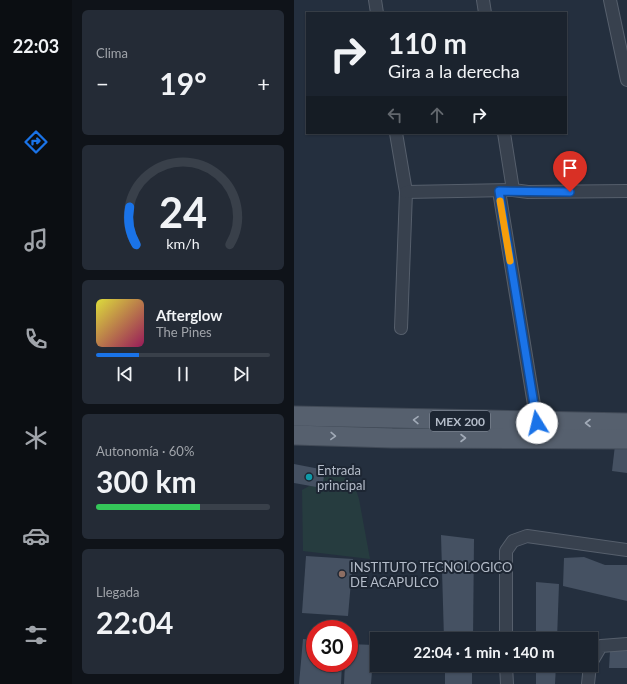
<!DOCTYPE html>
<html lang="es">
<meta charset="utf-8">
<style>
:root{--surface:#1b232e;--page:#242b36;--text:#f1f3f6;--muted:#a0a4aa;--line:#39404a;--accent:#1a73e8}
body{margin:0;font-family:Lato,sans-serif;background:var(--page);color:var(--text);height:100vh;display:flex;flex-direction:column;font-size:15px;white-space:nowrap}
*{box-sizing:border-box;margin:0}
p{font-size:13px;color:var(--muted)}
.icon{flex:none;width:22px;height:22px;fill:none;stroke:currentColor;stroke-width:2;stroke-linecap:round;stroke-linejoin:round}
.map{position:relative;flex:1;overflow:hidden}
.details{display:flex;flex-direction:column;gap:10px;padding:10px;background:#0f1319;width:222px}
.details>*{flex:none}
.banner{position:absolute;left:12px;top:12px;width:261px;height:122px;border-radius:0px;box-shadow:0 1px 3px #0004,0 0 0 1px var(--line);background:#1b232e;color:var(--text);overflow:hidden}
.speed{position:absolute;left:12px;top:620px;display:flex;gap:8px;font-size:20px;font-weight:700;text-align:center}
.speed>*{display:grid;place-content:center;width:52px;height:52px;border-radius:50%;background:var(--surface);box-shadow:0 1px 3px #0004,0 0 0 1px var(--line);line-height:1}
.speed .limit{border:6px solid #d22;background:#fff;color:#111}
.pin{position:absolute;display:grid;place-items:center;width:34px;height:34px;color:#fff;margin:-41px -17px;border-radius:50% 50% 50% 0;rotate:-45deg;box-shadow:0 0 4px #0007}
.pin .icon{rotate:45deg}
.me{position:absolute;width:44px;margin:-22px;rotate:351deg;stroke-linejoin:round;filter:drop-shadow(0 0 3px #0008)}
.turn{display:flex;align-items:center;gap:14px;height:84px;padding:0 16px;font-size:18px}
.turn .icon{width:52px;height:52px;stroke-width:2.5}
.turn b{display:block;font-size:28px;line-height:34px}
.lanes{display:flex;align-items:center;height:38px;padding:0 16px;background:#0003;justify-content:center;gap:20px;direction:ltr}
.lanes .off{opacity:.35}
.big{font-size:30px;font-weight:700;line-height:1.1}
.details .card{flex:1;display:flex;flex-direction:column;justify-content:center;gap:6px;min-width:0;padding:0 14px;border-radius:6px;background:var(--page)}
.details .dial{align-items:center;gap:0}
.dial svg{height:104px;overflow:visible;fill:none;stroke:var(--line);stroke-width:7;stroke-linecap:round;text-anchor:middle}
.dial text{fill:var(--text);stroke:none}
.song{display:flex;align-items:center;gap:12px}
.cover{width:48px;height:48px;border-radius:6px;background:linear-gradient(135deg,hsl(60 70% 55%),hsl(330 70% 35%))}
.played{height:4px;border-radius:2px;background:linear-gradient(90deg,var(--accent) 25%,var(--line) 25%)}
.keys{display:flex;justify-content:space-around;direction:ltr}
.heat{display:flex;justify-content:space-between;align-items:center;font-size:22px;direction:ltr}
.charge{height:6px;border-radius:3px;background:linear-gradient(90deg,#34c759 60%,var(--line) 0)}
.trip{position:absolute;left:76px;top:632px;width:228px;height:40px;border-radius:0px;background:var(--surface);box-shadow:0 1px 3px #0004,0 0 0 1px var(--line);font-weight:700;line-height:40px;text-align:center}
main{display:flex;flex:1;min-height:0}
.menu{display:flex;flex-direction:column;width:72px;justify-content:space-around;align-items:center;background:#0b0e12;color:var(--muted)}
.menu .icon{width:28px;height:28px}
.menu .current{color:var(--accent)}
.menu b{font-size:18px;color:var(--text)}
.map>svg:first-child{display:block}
</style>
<main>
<nav class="menu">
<b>22:03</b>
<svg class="icon current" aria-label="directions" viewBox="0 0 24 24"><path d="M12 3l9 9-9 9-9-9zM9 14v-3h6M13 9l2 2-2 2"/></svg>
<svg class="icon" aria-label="music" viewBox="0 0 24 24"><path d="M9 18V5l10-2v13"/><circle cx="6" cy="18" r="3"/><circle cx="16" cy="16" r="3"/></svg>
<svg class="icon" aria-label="phone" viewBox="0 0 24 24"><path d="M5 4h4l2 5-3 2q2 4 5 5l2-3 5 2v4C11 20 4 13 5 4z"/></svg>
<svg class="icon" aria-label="climate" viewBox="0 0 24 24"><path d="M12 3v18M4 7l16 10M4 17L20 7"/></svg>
<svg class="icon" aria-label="car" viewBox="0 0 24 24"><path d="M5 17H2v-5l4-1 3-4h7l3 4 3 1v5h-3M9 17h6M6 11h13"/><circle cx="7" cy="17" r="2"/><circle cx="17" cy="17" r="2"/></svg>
<svg class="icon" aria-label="filters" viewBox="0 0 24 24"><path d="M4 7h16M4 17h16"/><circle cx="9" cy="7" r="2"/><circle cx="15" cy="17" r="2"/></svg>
</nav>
<section class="details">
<div class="card"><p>Clima</p>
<div class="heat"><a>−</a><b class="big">19°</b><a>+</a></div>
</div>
<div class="card dial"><svg viewBox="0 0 100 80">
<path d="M14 69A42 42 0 1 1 86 69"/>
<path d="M14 69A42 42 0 0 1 9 40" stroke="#1a73e8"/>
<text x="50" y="56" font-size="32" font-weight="700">24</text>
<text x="50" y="72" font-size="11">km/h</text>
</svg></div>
<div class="card">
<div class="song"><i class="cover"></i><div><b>Afterglow</b><p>The Pines</p></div></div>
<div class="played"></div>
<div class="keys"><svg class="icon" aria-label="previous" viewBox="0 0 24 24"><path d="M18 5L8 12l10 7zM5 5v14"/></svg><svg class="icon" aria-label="pause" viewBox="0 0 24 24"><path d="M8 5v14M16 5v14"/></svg><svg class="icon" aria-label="next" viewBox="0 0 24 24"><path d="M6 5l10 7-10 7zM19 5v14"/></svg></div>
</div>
<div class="card"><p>Autonomía · 60%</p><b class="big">300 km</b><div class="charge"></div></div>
<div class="card"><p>Llegada</p><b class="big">22:04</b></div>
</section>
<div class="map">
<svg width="333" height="684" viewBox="0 0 333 684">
<rect width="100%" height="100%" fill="#242f3e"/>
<polygon fill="#263c3f" points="39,473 59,481 65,499 76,559 9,551 8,490"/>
<g fill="#455162">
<polygon points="321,445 333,447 333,473 318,471"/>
<polygon points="0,464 31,470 28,488 0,483"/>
<polygon points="147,535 180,539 179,639 150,639"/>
<polygon points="12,556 59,559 54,616 8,613"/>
<polygon points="290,557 311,565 333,565 333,601 269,586 270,558"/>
<polygon points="242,582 265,584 263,639 242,639"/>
<polygon points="9,639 21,640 21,663 48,663 47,684 5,684"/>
<polygon points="55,644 80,645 77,684 50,684 51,663 55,663"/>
<polygon points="333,648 333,668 315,668 316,651"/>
<rect x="151" y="665" width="27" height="19"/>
<polygon points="242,665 262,665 261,684 242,684"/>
</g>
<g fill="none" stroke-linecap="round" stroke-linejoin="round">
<defs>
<g id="street">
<polyline points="81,0 83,13"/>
<polyline points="189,0 191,13"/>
<polyline points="316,0 333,80"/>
<polyline points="102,133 112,192 107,328"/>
<polyline points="210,133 219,190"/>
<polyline points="205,191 243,423"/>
<polyline points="112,192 219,190 234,192 333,191"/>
<polyline points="212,639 212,551 219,541 233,536 333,550"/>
<polyline points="297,663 307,646 333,644"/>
<polyline points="212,665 213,684"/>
<polyline points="294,684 296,665"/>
</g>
<g id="primary">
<polyline points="0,416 333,423"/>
<polyline points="0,435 98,438 333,439"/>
</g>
</defs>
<use href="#street" stroke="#565f6c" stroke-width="14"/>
<use href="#primary" stroke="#414a57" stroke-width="21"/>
<use href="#street" stroke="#38414e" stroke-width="12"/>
<use href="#primary" stroke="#56606e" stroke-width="19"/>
</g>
<defs><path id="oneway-chevron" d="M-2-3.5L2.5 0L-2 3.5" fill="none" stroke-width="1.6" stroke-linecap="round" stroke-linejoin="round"/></defs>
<g stroke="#a1aab7">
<use href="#oneway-chevron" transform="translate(122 420) rotate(-179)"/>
<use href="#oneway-chevron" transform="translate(294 423) rotate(-180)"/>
<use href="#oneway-chevron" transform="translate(39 436) rotate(2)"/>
<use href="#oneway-chevron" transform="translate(169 438)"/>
</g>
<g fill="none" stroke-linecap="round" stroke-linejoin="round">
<defs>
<polyline id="route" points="243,423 205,191 276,192"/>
</defs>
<use href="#route" stroke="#114b97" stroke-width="10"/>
<use href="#route" stroke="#1a73e8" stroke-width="7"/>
<polyline stroke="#f59e0b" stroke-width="7" points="206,201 216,261"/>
</g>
<circle fill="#0f9aa8" stroke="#1d2633" stroke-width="1.5" cx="15" cy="477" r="4"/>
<circle fill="#8d6e63" stroke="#1d2633" stroke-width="1.5" cx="48" cy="574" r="4"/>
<g text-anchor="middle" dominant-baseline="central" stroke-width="4" stroke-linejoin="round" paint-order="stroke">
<rect fill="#1d2633" stroke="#878f9c" stroke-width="1" x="136" y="411" width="60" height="20" rx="3"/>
<g font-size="12" font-weight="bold" fill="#b4bcc9">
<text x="166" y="421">MEX 200</text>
</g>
<g font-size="13" fill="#b4bcc9" stroke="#1d2633" text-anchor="start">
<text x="23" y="470">Entrada<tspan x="23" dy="15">principal</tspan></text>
<text x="56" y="567">INSTITUTO TECNOLOGICO<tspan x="56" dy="15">DE ACAPULCO</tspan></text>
</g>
</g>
</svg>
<div class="speed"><div class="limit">30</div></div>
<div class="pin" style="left:276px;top:192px;background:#d93025"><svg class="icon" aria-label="arrive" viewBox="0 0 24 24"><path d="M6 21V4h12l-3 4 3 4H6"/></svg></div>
<svg class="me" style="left:243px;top:423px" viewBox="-20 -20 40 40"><circle r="19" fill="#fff"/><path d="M0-13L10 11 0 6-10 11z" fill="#1a73e8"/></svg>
<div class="trip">22:04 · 1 min · 140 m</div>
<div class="banner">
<div class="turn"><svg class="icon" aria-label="right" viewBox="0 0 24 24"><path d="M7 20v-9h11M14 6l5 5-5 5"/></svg><div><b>110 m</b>Gira a la derecha</div></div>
<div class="lanes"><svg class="icon off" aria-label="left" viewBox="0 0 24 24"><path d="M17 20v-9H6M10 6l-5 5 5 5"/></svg><svg class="icon off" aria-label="ahead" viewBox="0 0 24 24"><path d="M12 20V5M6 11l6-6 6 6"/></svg><svg class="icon" aria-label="right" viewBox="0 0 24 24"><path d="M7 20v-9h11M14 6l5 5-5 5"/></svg></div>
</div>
</div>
</main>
